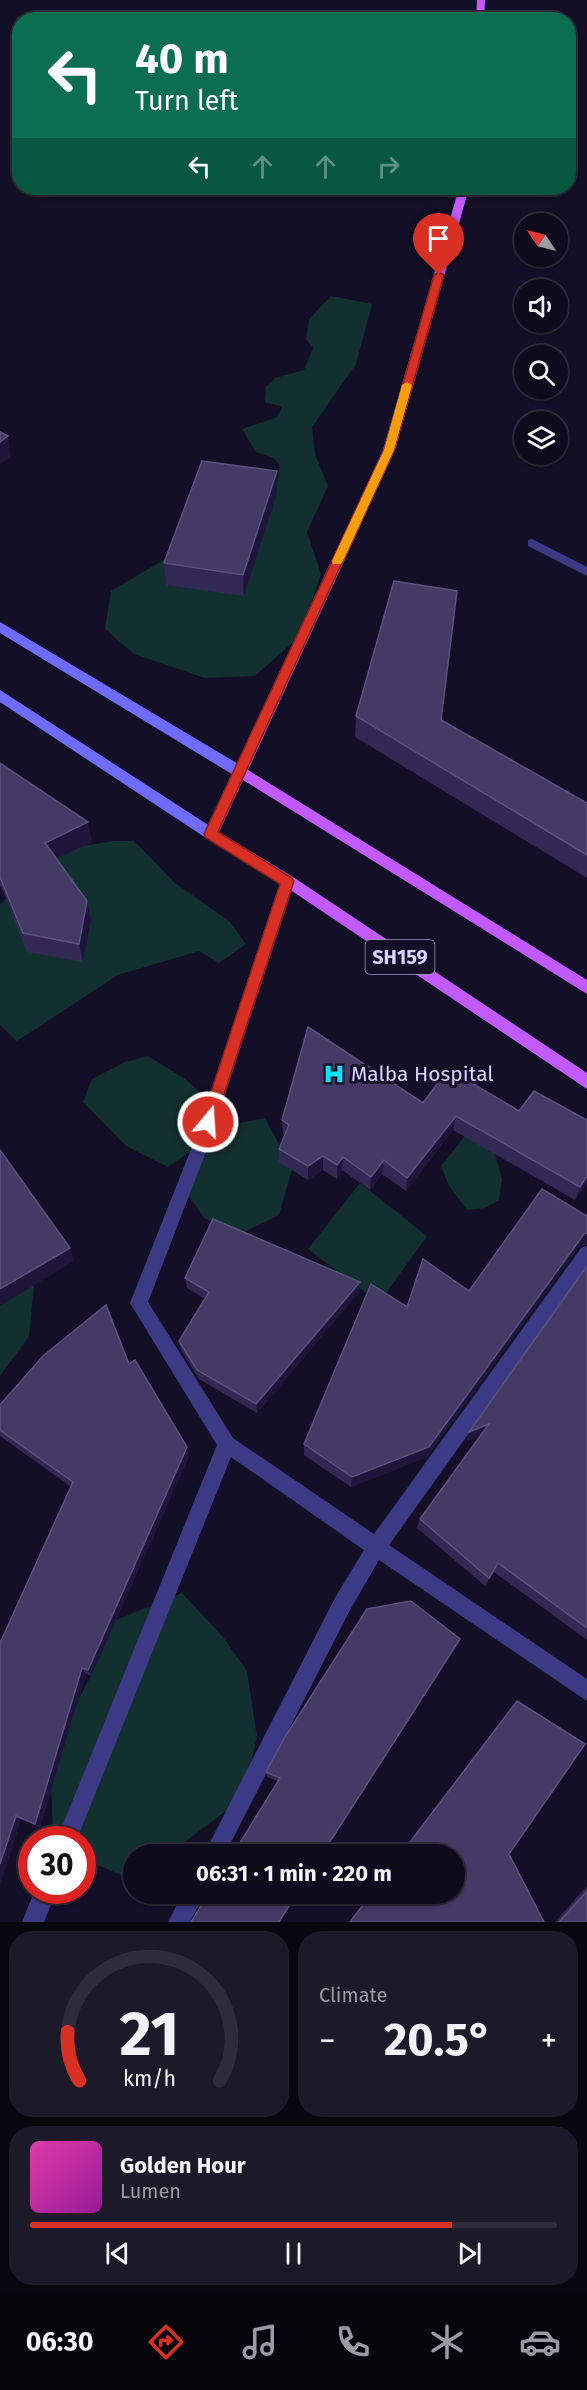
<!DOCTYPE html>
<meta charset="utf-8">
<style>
:root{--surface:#0e0b1c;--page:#1c1929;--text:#f1f3f6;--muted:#9b9ba3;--line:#2e2b3b;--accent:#d93025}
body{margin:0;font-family:"Fira Sans",sans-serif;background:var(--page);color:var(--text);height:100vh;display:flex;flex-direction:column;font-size:22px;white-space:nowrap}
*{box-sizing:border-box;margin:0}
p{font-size:20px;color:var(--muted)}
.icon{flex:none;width:33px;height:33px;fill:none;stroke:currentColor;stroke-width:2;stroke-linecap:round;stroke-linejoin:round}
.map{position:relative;height:1922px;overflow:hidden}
.panel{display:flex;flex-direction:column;gap:9px;padding:9px;background:#08060f;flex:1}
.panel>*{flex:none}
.guide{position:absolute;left:12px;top:12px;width:564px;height:183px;border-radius:24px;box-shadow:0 2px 4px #0004,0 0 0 2px var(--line);background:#0b6e4f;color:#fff;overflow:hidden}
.needle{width:39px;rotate:305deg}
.buttons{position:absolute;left:514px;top:213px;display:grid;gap:12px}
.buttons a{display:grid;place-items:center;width:54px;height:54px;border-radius:50%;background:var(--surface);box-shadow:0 2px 4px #0004,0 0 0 2px var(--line);font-size:30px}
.speed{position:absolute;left:18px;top:1826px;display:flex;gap:12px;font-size:30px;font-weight:700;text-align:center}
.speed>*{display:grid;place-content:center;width:78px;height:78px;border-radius:50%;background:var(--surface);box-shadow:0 2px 4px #0004,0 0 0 2px var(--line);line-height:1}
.speed .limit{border:9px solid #d22;background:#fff;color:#111}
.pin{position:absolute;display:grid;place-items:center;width:51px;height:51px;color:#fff;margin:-62px -26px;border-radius:50% 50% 50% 0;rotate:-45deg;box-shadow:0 0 6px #0007}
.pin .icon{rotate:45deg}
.me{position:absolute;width:66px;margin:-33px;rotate:18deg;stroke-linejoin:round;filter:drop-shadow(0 0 4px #0008)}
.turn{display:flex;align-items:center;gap:21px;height:126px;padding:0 24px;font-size:27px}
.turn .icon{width:78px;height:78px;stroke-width:2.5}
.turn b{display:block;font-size:42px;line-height:51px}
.lanes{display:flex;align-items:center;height:57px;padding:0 24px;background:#0003;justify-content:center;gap:30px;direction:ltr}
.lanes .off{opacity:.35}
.big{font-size:45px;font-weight:700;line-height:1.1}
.panel .tile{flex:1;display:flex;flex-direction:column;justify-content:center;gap:9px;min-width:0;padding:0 21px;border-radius:24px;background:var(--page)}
.panel .dial{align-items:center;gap:0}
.dial svg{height:156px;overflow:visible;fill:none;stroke:var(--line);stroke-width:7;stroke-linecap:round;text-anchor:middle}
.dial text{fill:var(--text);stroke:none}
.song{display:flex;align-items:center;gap:18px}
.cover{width:72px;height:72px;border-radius:9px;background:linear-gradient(135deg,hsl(320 70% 55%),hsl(300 70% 35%))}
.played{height:6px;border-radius:3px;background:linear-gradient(90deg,var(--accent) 80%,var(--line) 80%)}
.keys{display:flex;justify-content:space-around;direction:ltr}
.heat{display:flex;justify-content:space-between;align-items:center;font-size:33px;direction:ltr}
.panel .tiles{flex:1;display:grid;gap:9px;grid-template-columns:1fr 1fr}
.tile:last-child{grid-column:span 2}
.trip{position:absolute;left:123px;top:1844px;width:342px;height:60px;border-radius:30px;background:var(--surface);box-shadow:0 2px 4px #0004,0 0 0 2px var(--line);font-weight:700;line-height:60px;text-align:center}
.dock{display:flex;height:96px;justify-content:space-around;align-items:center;background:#06040b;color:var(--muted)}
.dock .icon{width:42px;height:42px}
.dock .selected{color:var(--accent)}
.dock b{font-size:27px;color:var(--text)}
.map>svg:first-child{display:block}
</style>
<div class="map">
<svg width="587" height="1922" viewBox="0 0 587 1922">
<rect width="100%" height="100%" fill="#130f26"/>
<g fill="#12302f">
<polygon points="331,296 372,304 356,364 312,427 315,454 328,486 307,532 321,574 300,636 255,676 205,678 134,654 105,629 111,591 165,559 189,560 272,511 280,466 274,458 256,452 242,429 277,417 282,407 265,402 266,386 275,378 304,370 313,348 306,339 309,319"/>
<polygon points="113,841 134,841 175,883 229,921 246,944 219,963 199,951 118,975 17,1041 0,1025 0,905 15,888 65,849"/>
<polygon points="148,1056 185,1079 205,1097 201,1144 168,1167 126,1146 83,1102 92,1079 125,1062"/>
<polygon points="485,1111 510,1123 495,1154 502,1179 499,1200 485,1208 467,1210 449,1186 441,1166"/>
<polygon points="265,1118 292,1169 279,1215 244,1232 204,1218 184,1189 205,1147 223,1126"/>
<polygon points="360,1183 427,1236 379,1303 308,1249"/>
<polygon points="34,1285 29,1336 0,1376 0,1301"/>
<polygon points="182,1593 223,1637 247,1671 257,1737 242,1799 169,1854 134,1854 133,1880 83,1859 82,1839 53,1839 50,1751 91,1676 116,1620"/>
</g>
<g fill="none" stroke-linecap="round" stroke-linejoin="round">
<g fill="#3d3a85" fill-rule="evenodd">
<polygon points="532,539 587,567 587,576 528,546 528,540"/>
<polygon points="288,875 293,877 295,881 209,1144 148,1302 233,1438 374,1534 581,1248 587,1246 587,1268 389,1545 587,1679 587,1701 379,1560 350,1610 225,1854 204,1854 336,1596 364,1550 231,1457 77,1839 57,1839 217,1445 130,1303 193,1144 281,881 283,877"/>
<polygon points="35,1890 57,1890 44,1922 22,1922"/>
<polygon points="183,1893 205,1893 190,1922 168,1922"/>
</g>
<g fill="#6f6bff" fill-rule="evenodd">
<polygon points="0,622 245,768 247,772 245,776 235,776 0,633"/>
<polygon points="0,690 216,830 218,834 216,838 206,838 0,702"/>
</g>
<g fill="#c25bff" fill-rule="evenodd">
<polygon points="477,0 485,0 484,20 476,20"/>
<polygon points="459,188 469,188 395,450 248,770 587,980 587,994 243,780 219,832 293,877 587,1073 587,1089 283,885 206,838 204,834 383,450"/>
</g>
</g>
<g fill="#312854">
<polygon points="277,471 277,493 244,596 166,585 164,563"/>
<polygon points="356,716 441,720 587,803 587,878 355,737"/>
<polygon points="0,763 92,842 56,859 91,919 83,962 27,952 1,886 0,886"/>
<polygon points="448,1069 587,1182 575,1200 453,1130 406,1191 382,1174 370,1190 342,1170 337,1179 323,1170 308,1180 279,1162 279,1149 285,1135 283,1134 282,1120 423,1103"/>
<polygon points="579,1247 427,1457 351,1487 304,1455 304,1444 407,1307 469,1291"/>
<polygon points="587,1266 587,1640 494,1572 485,1586 417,1528 420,1519 480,1436 465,1442"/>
<polygon points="185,1278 359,1292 257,1413 199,1379 181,1350 179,1341 205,1299 187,1288"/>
<polygon points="129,1364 187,1447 189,1456 91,1676 86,1674 40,1827 21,1819 0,1884 71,1487 0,1436 0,1405"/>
<polygon points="460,1639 457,1646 278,1781 267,1777 266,1772"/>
<polygon points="587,1886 587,1922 555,1922"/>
</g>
<g fill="#1d163a">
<polygon points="8,436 11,456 0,464 0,442"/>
<polygon points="277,471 277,493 244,596 243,575"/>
<polygon points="88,822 92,842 49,862 45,843"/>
<polygon points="87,901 91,919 83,962 79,944"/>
<polygon points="456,1116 453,1130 406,1191 407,1178"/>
<polygon points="323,1156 323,1170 308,1180 308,1166"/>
<polygon points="343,1157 342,1170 337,1179 337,1165"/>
<polygon points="384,1160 382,1174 370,1190 371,1177"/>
<polygon points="587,1176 587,1182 575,1200 580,1187"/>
<polygon points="587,1233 587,1245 579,1247 427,1457 351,1487 352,1477 584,1234"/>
<polygon points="70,1248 74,1261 0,1306 0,1289"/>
<polygon points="360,1282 359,1292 257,1413 256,1404"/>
<polygon points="489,1424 486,1434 465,1442 469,1432"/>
<polygon points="187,1447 189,1456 91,1676 88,1670"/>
<polygon points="460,1639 457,1646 323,1854 322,1854"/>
<polygon points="82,1668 86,1674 40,1827 35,1824"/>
<polygon points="16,1816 21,1819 0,1884 0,1864"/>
<polygon points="297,1893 298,1893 280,1922 279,1922"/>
</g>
<g fill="#433a66" stroke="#5a527e" stroke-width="1.5">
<polygon points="0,432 8,436 0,442"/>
<polygon points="202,461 277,471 243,575 164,563"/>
<polygon points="394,581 457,591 441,720 587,803 587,855 356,716"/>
<polygon points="0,763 88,822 45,843 87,901 79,944 23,933 0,877"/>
<polygon points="308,1027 423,1103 448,1069 519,1111 534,1091 587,1120 587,1176 580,1187 456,1116 407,1178 384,1160 371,1177 343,1157 337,1165 323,1156 308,1166 279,1149 289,1125 282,1120"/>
<polygon points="0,1150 70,1248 0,1289"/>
<polygon points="542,1189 587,1216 587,1233 584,1234 429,1447 352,1477 304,1444 371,1284 407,1307 423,1259 469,1291"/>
<polygon points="213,1219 360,1282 256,1404 197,1370 179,1341 209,1292 185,1278"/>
<polygon points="587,1266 587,1628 498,1563 489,1578 420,1519 489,1424 469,1432"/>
<polygon points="106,1305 129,1364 135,1360 187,1447 88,1670 82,1668 35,1824 16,1816 0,1864 0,1643 73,1482 0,1430 0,1405 43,1356"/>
<polygon points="411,1601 460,1639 322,1854 233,1854 280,1778 266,1772 285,1737 367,1609"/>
<polygon points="517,1701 585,1744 509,1854 544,1922 350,1922 372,1893 454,1893 454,1854 401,1854"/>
<polygon points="587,1891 587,1922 559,1922"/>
<polygon points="209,1893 297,1893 279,1922 191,1922"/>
</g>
<polygon fill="#d93025" stroke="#8d1f18" stroke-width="1.5" points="439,272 444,275 394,450 218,832 292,878 294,881 215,1122 213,1127 208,1128 203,1127 201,1122 280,884 206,838 204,834 384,450 434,275"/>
<polygon fill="#f59e0b" points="407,382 412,385 394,450 343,561 341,564 333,564 332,561 384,450 402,385"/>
<defs>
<symbol id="hospital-bare" viewBox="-9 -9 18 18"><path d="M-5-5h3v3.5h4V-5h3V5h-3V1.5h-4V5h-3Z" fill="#00e5ff" stroke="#130f26" stroke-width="2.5" paint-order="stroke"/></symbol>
</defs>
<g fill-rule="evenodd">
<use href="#hospital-bare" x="319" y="1059" width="30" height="30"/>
</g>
<g text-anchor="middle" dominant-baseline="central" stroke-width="6" stroke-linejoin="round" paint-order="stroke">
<rect fill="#130f26" stroke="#9e99be" stroke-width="1.5" x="365.5" y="940" width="69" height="34" rx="4.5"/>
<g font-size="20" font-weight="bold" fill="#d9d4ff">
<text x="400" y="957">SH159</text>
</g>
<g font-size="21" fill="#d9d4ff" stroke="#130f26" text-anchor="start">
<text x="351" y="1074">Malba Hospital</text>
</g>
</g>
</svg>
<div class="buttons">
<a><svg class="needle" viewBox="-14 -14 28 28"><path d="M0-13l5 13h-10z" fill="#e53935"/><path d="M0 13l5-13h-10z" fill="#9b9ba3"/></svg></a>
<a><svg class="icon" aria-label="sound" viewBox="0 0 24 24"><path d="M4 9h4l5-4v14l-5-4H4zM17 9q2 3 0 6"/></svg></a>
<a><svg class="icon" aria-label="search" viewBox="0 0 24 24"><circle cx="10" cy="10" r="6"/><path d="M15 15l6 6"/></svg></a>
<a><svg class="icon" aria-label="layers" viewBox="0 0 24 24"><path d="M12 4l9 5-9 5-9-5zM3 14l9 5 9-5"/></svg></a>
</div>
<div class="speed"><div class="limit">30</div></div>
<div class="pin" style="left:439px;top:275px;background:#d93025"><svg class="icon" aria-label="arrive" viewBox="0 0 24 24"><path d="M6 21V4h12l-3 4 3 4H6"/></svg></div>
<svg class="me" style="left:208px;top:1122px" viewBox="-20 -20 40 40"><circle r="17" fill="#d93025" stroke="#fff" stroke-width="3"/><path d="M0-11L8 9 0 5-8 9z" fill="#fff"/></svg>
<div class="trip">06:31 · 1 min · 220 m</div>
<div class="guide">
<div class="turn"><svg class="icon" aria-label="left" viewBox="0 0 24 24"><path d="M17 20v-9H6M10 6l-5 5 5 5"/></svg><div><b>40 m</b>Turn left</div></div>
<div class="lanes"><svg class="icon" aria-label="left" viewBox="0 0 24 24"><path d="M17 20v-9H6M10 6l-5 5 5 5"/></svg><svg class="icon off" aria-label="ahead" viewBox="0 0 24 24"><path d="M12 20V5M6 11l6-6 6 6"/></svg><svg class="icon off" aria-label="ahead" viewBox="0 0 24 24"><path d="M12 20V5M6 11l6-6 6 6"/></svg><svg class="icon off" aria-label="right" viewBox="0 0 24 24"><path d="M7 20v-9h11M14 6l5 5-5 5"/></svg></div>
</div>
</div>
<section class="panel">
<div class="tiles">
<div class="tile dial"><svg viewBox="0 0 100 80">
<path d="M14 69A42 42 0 1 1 86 69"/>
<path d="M14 69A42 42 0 0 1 8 44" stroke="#d93025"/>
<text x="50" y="56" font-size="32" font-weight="700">21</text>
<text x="50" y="72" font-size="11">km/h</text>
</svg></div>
<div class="tile"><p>Climate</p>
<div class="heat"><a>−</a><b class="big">20.5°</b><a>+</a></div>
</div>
<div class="tile">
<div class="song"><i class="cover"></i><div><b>Golden Hour</b><p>Lumen</p></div></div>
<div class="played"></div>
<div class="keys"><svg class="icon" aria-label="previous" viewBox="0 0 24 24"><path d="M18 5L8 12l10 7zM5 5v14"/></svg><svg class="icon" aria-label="pause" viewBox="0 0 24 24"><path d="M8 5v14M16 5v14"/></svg><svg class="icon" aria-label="next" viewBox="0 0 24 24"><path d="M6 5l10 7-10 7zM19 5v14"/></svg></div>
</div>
</div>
</section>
<nav class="dock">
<b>06:30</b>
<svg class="icon selected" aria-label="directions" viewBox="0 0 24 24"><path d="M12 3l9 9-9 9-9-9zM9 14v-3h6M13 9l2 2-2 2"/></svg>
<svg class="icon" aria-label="music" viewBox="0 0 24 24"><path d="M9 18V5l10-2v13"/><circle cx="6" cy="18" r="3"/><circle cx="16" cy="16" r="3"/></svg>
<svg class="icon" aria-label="phone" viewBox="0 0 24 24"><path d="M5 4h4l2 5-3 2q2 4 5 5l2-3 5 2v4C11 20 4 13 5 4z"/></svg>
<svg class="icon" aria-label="climate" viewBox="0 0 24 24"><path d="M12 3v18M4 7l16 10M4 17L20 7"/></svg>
<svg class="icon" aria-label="car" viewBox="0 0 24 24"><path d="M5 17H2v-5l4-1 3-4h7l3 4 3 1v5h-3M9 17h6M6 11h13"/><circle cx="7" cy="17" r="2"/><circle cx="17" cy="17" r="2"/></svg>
</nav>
